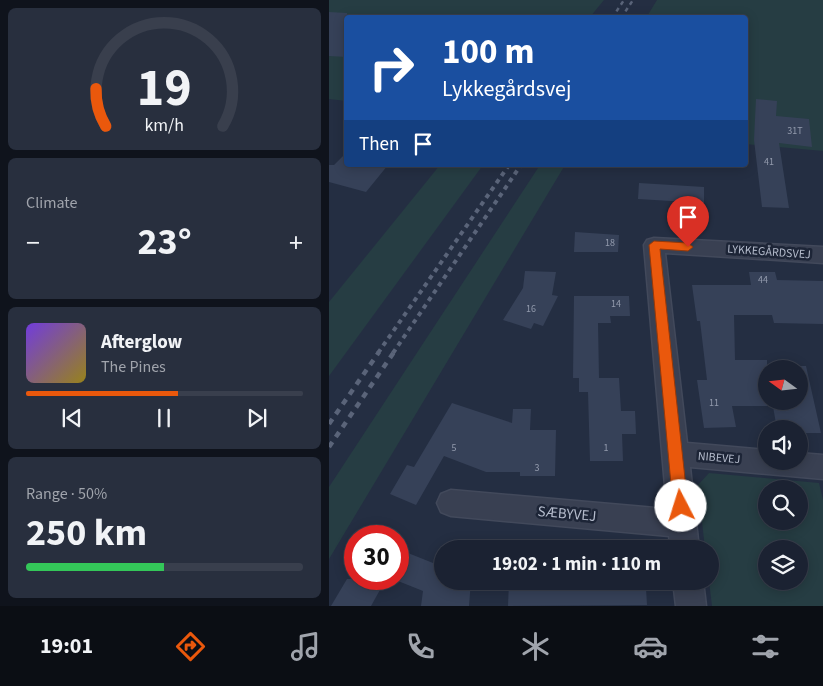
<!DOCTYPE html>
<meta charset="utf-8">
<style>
:root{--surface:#1b2232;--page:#282f3e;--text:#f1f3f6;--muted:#a0a4ac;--line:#393f4d;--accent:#ea580c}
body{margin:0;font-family:"Source Sans 3",sans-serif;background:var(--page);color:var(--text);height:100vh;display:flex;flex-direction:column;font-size:19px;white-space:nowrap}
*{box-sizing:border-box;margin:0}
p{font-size:16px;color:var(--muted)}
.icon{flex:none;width:28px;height:28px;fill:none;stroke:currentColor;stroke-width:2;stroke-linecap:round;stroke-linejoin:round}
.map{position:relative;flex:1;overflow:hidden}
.sheet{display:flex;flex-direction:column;gap:8px;padding:8px;background:#0f131c;width:329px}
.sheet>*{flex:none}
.banner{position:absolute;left:15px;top:15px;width:404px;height:152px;border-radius:5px;box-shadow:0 2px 12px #0003,0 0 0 1px var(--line);background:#1a4fa0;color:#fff;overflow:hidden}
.needle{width:32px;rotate:285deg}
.tools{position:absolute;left:429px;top:360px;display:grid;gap:10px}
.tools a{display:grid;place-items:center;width:50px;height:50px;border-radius:50%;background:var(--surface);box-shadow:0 2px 12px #0003,0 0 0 1px var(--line);font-size:25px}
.speed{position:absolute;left:15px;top:525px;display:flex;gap:10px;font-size:25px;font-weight:700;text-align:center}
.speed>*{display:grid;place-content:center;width:65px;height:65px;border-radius:50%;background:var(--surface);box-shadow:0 2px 12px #0003,0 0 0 1px var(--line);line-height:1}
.speed .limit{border:8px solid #d22;background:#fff;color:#111}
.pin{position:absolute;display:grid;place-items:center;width:42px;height:42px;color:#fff;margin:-51px -21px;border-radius:50% 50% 50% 0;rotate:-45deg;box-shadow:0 0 5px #0007}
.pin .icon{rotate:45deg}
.me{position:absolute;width:55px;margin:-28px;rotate:355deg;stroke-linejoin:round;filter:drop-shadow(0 0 4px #0008)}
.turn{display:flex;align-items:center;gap:18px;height:105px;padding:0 15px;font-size:22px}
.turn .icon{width:65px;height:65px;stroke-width:2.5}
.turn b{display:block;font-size:35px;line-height:42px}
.then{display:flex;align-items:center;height:48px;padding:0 15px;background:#0003;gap:10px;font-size:19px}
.big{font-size:38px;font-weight:700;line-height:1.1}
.sheet .card{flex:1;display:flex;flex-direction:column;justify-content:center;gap:8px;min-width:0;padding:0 18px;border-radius:8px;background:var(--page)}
.sheet .dial{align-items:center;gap:0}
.dial svg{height:130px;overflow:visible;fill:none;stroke:var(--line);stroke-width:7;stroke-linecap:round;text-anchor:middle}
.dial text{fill:var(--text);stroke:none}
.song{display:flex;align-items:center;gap:15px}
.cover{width:60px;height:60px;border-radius:8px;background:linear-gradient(135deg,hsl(260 70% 55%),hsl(50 70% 35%))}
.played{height:5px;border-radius:2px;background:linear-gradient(90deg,var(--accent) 55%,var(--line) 55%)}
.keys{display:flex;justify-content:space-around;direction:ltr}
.heat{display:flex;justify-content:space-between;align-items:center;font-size:28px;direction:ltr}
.charge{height:8px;border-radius:4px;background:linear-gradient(90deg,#34c759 50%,var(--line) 0)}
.trip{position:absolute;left:105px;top:540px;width:285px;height:50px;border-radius:25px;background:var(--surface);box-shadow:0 2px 12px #0003,0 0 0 1px var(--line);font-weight:700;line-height:50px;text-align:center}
.tab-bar{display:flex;height:80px;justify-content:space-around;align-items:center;background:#0b0e14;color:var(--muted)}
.tab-bar .icon{width:35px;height:35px}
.tab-bar .selected{color:var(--accent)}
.tab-bar b{font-size:22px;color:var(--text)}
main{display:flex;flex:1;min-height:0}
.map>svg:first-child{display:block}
</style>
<main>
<section class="sheet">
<div class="card dial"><svg viewBox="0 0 100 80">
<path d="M14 69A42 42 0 1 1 86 69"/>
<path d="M14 69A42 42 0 0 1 8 46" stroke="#ea580c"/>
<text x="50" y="56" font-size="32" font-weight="700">19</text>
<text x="50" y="72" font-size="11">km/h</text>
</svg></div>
<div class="card"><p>Climate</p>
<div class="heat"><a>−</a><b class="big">23°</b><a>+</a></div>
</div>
<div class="card">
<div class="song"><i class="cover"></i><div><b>Afterglow</b><p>The Pines</p></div></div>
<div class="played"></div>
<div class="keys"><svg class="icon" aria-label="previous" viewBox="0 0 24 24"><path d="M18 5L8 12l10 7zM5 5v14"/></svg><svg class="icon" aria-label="pause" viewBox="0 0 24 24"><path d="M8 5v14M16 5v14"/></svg><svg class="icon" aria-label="next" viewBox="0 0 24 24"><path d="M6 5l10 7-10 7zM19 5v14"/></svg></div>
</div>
<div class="card"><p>Range · 50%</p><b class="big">250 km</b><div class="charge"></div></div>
</section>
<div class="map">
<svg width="495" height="606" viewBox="0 0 495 606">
<rect width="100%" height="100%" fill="#242e42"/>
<g fill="#263d43" fill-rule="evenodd">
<polygon points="0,0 275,0 261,17 18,18 17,101 0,99"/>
<polygon points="328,0 494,0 494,151 416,144 416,18 317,18"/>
<polygon points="111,165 154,165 0,376 0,302"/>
<polygon points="211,165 236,165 0,559 0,487"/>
<path d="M 380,473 L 490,483 L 495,504 L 494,606 L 383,606 L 380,581 L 381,549 L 376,549 L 369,485 ZM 438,489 L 470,489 L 470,521 L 438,521 ZM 438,549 L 470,549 L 470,581 L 438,581 Z"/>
</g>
<g fill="#364158">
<polygon points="0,12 18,13 18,57 0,56"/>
<polygon points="427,99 448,101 447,116 480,119 483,147 450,143 460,208 433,207 425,140"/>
<polygon points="18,152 18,165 59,165 37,192 0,182 0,165 5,165"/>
<polygon points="310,183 375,187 375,203 309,199"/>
<polygon points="246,232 290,235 289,252 245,252"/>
<polygon points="196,271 227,272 223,295 229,296 214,326 205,323 202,329 174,320 194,288"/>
<polygon points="420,272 446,272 448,280 494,281 494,324 445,323 443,315 405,315 406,360 438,360 438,406 403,406 407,427 375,428 368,380 378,380 371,321 368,321 363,285 422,285"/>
<polygon points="245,296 300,296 301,316 281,316 282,323 269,323 270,378 290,378 292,411 306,411 307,434 293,434 294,461 261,461 259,392 250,392 250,378 244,378"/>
<polygon points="470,366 477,366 492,433 470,433 470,429 448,429 443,401 470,401"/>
<polygon points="123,403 183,423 184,409 202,409 201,430 227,430 226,476 191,476 191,472 157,472 115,456 87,505 61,494 78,465 85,467"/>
<polygon points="69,549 114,567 114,581 142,581 140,606 92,606 94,591 69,581"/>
<polygon points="18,579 57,579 42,606 2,606"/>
<polygon points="180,581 302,581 302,587 317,588 318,605 179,606"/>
</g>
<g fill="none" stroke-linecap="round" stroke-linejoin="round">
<defs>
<g id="minor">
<polygon points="325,238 495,247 495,263 336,253 358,443 438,450 438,461 470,461 470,453 495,455 495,479 361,467 370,549 342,549 340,536 122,516 112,512 108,503 112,494 122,490 338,509 315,245 318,240"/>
<polygon points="344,581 374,581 377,606 347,606"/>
</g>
</defs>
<use href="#minor" stroke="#42495b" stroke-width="3"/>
<use href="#minor" fill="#394052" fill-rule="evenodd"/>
<g stroke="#5a6479" stroke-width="2.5" stroke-dasharray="4 4" stroke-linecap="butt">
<polyline points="283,18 295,0"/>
<polyline points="292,18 304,0"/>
</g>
<g stroke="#5a6479" stroke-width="4" stroke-dasharray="4.5 4.5" stroke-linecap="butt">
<polyline points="49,353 180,165"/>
<polyline points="64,353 192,165"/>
</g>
<g stroke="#5a6479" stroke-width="4.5" stroke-dasharray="6 6" stroke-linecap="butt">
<polyline points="0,424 50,352"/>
<polyline points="0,447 65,352"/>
</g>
</g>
<polygon fill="#ea580c" stroke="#983908" points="325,241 359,243 364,247 359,251 331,249 359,506 356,511 352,513 347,511 344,506 320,245"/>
<g text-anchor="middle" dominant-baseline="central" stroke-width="5" stroke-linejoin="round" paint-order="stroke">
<g font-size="10" fill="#939bad">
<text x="466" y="131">31T</text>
<text x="440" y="162">41</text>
<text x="281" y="243">18</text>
<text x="434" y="280">44</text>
<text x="287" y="304">14</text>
<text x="202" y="309">16</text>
<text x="385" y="403">11</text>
<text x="125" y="448">5</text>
<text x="277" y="448">1</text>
<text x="208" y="468">3</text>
</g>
<g font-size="12" fill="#b5bccc" stroke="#1d2537">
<text transform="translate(440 252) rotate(4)">LYKKEGÅRDSVEJ</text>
<text transform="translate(390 458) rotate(5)">NIBEVEJ</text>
</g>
<g font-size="15" fill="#b5bccc" stroke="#1d2537">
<text transform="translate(238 514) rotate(5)">SÆBYVEJ</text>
</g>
</g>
</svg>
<div class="tools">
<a><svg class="needle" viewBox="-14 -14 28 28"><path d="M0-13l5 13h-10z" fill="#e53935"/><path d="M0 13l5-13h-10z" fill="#a0a4ac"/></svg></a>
<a><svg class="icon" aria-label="sound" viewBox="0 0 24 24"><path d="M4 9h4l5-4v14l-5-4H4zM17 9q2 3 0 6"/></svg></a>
<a><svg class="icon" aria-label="search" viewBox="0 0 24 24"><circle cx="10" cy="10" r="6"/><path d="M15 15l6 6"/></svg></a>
<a><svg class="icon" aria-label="layers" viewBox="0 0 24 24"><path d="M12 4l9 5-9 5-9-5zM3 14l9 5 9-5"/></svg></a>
</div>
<div class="speed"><div class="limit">30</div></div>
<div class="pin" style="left:359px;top:247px;background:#d93025"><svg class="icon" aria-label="arrive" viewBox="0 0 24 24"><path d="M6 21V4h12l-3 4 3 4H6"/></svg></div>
<svg class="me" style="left:352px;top:506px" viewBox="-20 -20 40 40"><circle r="19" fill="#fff"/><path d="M0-13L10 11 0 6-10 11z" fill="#ea580c"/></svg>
<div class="trip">19:02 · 1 min · 110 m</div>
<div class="banner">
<div class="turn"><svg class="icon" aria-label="right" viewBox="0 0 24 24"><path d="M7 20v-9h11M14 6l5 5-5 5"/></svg><div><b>100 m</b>Lykkegårdsvej</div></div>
<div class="then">Then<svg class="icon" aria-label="arrive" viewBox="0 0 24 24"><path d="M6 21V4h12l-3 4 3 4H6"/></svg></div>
</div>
</div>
</main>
<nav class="tab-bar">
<b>19:01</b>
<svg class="icon selected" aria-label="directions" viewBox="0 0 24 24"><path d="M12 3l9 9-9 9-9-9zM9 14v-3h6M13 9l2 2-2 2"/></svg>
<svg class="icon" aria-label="music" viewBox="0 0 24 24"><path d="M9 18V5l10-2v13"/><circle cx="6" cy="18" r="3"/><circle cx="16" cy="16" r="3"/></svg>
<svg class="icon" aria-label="phone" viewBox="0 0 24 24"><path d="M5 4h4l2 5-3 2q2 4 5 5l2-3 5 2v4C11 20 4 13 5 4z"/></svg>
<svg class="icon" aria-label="climate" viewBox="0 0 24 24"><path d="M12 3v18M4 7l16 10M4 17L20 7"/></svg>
<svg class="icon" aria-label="car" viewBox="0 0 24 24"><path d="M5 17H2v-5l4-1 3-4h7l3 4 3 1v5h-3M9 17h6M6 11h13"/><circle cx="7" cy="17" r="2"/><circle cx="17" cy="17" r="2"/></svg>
<svg class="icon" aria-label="filters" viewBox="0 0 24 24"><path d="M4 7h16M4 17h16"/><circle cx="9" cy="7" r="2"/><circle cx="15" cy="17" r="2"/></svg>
</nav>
